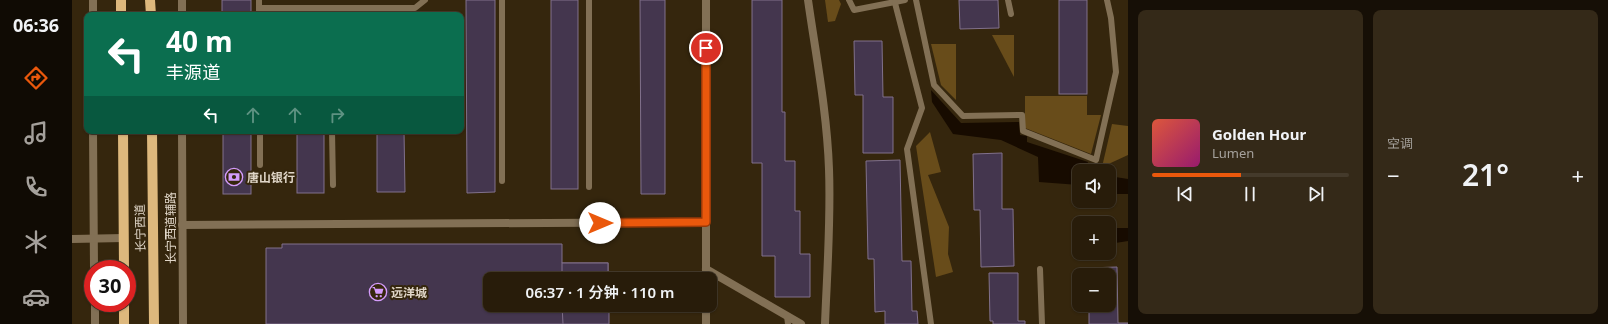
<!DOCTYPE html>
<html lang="zh">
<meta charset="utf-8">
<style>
:root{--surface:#281c0a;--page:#342918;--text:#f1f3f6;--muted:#a5a19c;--line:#443a2b;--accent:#ea580c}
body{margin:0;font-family:"Noto Sans","Noto Sans SC",sans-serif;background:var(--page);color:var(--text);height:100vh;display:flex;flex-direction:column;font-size:15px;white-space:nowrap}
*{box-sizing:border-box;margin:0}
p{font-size:13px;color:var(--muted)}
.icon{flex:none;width:22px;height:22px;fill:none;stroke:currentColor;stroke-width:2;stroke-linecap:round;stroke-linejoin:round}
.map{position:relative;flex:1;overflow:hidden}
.sheet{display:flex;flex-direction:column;gap:10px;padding:10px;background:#160f06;width:480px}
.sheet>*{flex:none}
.guide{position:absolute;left:12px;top:12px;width:380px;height:122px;border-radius:8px;box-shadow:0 1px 3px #0004,0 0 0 1px var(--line);background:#0b6e4f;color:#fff;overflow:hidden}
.controls{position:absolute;left:1000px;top:164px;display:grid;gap:8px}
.controls a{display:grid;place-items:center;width:44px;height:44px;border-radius:8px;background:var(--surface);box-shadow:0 1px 3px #0004,0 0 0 1px var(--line);font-size:20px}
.speed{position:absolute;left:12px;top:260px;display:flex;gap:8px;font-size:20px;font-weight:700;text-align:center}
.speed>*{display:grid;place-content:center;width:52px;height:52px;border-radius:50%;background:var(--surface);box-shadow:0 1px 3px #0004,0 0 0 1px var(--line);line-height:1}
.speed .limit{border:6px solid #d22;background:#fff;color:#111}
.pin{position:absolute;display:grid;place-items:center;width:34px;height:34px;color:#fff;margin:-17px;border:2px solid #fff;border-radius:50%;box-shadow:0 1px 4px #0007}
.me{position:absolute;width:44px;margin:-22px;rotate:90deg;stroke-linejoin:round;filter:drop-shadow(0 0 3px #0008)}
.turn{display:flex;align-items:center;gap:14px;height:84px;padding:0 16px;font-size:18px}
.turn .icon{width:52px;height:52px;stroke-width:2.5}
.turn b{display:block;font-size:28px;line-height:34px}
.lanes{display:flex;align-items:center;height:38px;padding:0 16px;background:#0003;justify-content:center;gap:20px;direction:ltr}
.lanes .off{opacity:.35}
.big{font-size:30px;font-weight:600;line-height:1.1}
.sheet .widget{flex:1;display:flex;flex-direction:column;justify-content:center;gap:6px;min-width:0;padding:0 14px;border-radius:8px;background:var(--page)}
.song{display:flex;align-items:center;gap:12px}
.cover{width:48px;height:48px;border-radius:6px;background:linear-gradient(135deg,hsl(10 70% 55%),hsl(320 70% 35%))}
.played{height:4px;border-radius:2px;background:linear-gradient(90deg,var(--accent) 45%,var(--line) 45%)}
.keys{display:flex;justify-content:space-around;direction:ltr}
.heat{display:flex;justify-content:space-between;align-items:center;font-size:22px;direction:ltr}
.sheet .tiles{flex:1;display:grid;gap:10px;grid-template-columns:repeat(2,1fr)}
.trip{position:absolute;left:411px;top:272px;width:234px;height:40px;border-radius:8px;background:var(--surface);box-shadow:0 1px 3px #0004,0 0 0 1px var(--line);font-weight:600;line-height:40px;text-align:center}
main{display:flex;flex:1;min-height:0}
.tab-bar{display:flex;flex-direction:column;width:72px;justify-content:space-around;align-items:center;background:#100b04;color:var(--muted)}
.tab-bar .icon{width:28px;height:28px}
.tab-bar .active{color:var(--accent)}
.tab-bar b{font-size:18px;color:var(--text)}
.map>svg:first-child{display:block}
</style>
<main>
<nav class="tab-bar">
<b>06:36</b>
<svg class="icon active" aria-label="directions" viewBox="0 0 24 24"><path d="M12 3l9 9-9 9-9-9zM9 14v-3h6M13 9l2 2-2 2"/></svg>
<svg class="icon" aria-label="music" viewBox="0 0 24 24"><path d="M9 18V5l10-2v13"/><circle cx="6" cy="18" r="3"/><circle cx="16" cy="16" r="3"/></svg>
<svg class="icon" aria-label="phone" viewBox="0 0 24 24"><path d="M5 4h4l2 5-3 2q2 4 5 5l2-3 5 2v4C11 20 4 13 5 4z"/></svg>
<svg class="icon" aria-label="climate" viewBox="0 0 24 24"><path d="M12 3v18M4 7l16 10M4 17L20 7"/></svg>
<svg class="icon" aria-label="car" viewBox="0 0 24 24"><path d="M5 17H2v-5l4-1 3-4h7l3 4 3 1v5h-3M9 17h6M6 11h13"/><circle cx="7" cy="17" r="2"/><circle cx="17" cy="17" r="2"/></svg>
</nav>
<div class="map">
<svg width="1056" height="324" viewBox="0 0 1056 324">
<rect width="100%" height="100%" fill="#35260d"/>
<g fill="#684c1a">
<polygon points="753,0 767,0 769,4 763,21 756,22"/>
<polygon points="920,35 942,35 942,77"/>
<polygon points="859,44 884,44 884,100 869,85"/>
<polygon points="953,96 1015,96 1015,115 1029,115 1019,154 953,128"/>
<polygon points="1040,124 1056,126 1056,155 1030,167"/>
<polygon points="858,132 869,172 856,175 877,227 876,254 881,272 864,277 844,146"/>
</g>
<g fill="#170b00">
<polygon points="859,90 889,123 947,122 948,135 955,136 955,142 1016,162 1013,171 1007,171 1007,185 967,182 966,157 929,140 881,134 860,102"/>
<polygon points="1037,176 1056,179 1056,194 1037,194"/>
<polygon points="1037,228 1056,228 1056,241 1037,244"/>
</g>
<g fill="#44364e" stroke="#81718c">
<rect x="150" y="0" width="29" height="15"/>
<polygon points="394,0 423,0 423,192 395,193"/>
<rect x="479" y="0" width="27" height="189"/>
<polygon points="568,0 593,0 593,194 569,194"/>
<polygon points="680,0 710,0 710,112 713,112 713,161 723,161 723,211 728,211 728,254 738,254 738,297 703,297 703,256 690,256 690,163 680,163"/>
<polygon points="887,0 926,0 927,28 888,29"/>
<rect x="987" y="0" width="28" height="94"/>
<polygon points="782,41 810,41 811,97 821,97 821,153 791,153 791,95 783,95"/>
<rect x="151" y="131" width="28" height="63"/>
<rect x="225" y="131" width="27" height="62"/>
<polygon points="305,131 332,131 333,192 305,192"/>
<polygon points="930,153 930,209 941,209 942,266 909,267 908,210 902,210 901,154"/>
<polygon points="828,160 830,261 839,261 840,311 845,311 846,324 813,324 813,311 803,312 802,259 796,259 794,161"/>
<polygon points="210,244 490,244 490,263 536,263 536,279 418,279 418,305 536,305 536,324 194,324 194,248 210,248"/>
<rect x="490" y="263" width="46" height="16"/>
<polygon points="1045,267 1046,323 1056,323 1056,324 1017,324 1017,305 1037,305 1037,275 1017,275 1016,268"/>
<polygon points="917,273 946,273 946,321 953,321 953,324 921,324 921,321 918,321"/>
<polygon points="490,305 537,305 537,324 491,324"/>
</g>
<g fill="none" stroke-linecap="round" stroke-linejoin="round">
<g stroke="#827055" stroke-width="6">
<polyline points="187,0 187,15"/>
<polyline points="430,0 430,181"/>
<polyline points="517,0 517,187"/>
<polyline points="777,0 782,10 833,0"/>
<polyline points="844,0 862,85 891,116 950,115 951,131 1024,160 1044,72 1039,18 1035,0"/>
<polyline points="936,0 939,14"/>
<polyline points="823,3 850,108 835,149 859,324"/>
<polyline points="187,8 343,8 353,0"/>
<polyline points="188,131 188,165"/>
<polyline points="260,131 261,185"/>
<polyline points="968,269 970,324"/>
<polyline points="715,316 716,324"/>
</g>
<g stroke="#827055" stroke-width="8">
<polyline points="21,0 21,15"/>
<polyline points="110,0 110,15"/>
<path d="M 736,0 C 744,56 755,112 757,169 C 759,221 755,272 753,324"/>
<polyline points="21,131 22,269"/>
<polyline points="110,131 111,324"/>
<polyline points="110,225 634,222"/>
<polyline points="0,239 52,238"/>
<polyline points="634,269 729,324"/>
<polyline points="23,303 23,324"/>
</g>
<g stroke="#827055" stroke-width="8">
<polyline points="634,0 634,279"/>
<polyline points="634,305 634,324"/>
</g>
<g stroke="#ddb87d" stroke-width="10">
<polyline points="49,0 49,15"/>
<polyline points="78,0 79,15"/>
<polyline points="51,131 52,269"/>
<polyline points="80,131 82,324"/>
<polyline points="52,303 52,324"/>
</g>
</g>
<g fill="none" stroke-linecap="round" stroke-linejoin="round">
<defs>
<polyline id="route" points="528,223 634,222 634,48"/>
</defs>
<use href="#route" stroke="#983908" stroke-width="10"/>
<use href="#route" stroke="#ea580c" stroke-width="7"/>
</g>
<defs>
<symbol id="bank-ring" viewBox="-11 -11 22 22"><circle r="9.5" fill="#35260d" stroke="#d49cfb" stroke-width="1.5"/><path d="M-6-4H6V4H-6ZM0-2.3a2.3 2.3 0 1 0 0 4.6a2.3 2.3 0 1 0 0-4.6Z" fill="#d49cfb"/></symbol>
<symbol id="supermarket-ring" viewBox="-11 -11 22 22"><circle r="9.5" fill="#35260d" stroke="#d49cfb" stroke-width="1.5"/><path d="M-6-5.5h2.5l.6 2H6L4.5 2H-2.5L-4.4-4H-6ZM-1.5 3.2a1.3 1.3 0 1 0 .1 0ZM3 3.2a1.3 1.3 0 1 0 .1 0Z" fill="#d49cfb"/></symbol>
</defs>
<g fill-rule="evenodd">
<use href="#bank-ring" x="152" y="167" width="20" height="20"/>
<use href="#supermarket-ring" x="296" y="282" width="20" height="20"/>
</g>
<g text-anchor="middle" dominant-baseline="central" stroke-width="4" stroke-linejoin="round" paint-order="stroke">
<g font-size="12" font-weight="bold" fill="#e0d6c8" stroke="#35260d" text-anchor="start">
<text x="175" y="177">唐山银行</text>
<text x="319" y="292">远洋城</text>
</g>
<g font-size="12" fill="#e0d6c8" stroke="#35260d">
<text transform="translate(68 228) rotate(-91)">长宁西道</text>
<text transform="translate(98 228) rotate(-90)">长宁西道辅路</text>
</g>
</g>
</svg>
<div class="controls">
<a><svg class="icon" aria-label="sound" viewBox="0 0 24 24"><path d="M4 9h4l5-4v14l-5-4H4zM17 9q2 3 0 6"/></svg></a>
<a>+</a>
<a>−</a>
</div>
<div class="speed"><div class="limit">30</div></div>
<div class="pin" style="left:634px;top:48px;background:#d93025"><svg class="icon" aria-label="arrive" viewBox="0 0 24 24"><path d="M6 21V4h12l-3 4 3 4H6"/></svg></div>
<svg class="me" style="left:528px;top:223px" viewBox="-20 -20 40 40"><circle r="19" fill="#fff"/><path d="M0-13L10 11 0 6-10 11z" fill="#ea580c"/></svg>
<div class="trip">06:37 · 1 分钟 · 110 m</div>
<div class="guide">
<div class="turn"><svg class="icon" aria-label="left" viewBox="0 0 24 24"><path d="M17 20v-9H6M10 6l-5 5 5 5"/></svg><div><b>40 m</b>丰源道</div></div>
<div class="lanes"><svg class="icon" aria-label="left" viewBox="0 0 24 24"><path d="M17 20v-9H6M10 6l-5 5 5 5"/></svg><svg class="icon off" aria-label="ahead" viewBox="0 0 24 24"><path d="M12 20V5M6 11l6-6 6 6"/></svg><svg class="icon off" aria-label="ahead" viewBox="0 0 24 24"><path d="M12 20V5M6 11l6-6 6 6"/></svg><svg class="icon off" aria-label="right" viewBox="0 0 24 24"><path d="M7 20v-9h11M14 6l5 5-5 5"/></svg></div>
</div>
</div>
<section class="sheet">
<div class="tiles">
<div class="widget">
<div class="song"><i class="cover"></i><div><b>Golden Hour</b><p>Lumen</p></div></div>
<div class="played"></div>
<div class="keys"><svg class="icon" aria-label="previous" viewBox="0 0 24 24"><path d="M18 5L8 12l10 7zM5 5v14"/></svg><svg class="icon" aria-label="pause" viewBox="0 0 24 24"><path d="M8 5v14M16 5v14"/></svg><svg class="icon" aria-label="next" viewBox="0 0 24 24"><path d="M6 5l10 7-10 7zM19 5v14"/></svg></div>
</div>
<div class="widget"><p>空调</p>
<div class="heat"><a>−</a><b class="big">21°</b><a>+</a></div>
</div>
</div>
</section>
</main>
